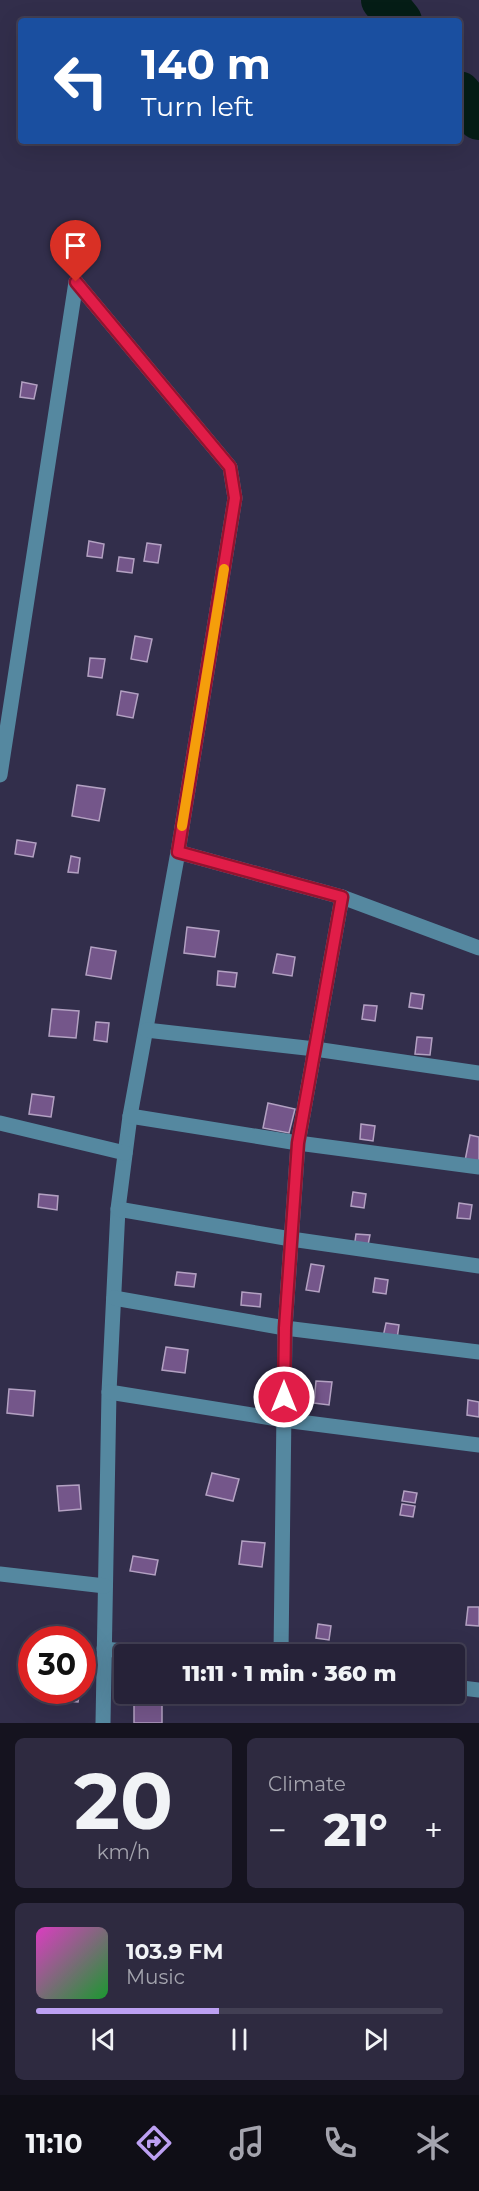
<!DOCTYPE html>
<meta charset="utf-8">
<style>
:root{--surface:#262238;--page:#2e2a40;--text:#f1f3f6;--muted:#a4a4ae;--line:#423f53;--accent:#bca0f2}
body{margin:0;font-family:Montserrat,sans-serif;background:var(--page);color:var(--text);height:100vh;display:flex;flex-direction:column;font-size:22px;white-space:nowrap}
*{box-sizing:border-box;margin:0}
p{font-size:20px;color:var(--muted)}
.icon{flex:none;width:33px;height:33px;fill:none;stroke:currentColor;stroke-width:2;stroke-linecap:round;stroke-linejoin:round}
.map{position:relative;height:1723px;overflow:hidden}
.drawer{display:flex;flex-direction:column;gap:15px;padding:15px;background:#15131f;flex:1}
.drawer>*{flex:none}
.top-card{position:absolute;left:18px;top:18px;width:444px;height:126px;border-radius:6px;box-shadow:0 6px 24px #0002,0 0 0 2px var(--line);background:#1a4fa0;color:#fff;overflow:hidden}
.speed{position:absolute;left:18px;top:1626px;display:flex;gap:12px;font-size:30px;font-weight:700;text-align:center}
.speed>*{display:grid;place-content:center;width:78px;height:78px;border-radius:50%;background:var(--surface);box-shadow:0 6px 24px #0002,0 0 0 2px var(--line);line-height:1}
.speed .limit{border:9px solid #d22;background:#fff;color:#111}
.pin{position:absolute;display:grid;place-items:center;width:51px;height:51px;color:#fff;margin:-62px -26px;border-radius:50% 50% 50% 0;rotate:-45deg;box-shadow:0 0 6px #0007}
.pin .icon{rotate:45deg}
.me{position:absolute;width:66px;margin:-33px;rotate:0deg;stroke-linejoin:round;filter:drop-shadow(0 0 4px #0008)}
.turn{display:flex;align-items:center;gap:21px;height:126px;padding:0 24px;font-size:27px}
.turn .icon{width:78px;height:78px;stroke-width:2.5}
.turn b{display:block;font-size:42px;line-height:51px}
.big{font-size:45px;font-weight:800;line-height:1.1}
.drawer .card{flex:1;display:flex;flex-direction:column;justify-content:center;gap:9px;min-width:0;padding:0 21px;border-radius:9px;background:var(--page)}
.drawer .dial{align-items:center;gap:0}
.dial b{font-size:78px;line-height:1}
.song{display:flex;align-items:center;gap:18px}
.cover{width:72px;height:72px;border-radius:9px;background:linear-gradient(135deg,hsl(310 70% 55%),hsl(130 70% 35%))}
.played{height:6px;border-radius:3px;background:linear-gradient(90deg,var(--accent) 45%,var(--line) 45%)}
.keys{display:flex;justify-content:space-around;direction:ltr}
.heat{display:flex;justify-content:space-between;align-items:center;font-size:33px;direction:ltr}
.drawer .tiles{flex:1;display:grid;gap:15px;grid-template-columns:1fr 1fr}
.card:last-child{grid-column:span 2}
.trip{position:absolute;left:114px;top:1644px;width:351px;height:60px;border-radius:6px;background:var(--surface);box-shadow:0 6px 24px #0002,0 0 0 2px var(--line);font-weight:800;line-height:60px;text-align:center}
.dock{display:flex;height:96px;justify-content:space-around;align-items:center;background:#0f0e16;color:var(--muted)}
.dock .icon{width:42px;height:42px}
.dock .current{color:var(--accent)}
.dock b{font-size:27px;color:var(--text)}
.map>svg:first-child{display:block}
</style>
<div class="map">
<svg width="479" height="1723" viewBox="0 0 479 1723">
<rect width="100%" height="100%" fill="#322e4b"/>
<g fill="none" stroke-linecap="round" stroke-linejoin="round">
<g stroke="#051d16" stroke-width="44">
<polyline points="383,0 400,21"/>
<polyline points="459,93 479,118"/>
</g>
</g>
<g fill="#74568a" stroke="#b3a1c2" stroke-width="1.5">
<polygon points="22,382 37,385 34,399 20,397"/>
<polygon points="89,541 104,544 102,558 87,556"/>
<polygon points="147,543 161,545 158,563 144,561"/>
<polygon points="119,557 134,559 132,573 117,571"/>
<polygon points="135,636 152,639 147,662 131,659"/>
<polygon points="90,658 105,659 102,678 88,676"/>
<polygon points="121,691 138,694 133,718 117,715"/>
<polygon points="77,785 105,789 99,821 72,816"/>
<polygon points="17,840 36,843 33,857 15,854"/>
<polygon points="71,856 80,858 78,873 68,872"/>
<polygon points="187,927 219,931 215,957 184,953"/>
<polygon points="91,947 116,951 111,979 86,975"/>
<polygon points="277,954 295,957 292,976 273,973"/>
<polygon points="218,971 237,973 235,987 217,985"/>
<polygon points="411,993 424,995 422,1009 409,1007"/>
<polygon points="364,1005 377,1006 375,1021 362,1019"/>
<polygon points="52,1009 79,1011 76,1038 49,1036"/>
<polygon points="96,1022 109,1023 107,1042 94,1040"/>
<polygon points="417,1037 432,1038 430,1055 415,1054"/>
<polygon points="32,1094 54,1097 51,1117 29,1114"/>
<polygon points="268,1103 295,1109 289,1133 263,1128"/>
<polygon points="361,1124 375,1126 373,1141 360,1139"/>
<polygon points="470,1135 479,1137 479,1169 464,1166"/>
<polygon points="353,1192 366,1194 364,1208 351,1206"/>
<polygon points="39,1194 58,1196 57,1210 38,1207"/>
<polygon points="459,1203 472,1205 470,1219 457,1218"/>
<polygon points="356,1234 370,1235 367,1250 354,1248"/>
<polygon points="311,1264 324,1266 319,1292 306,1290"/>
<polygon points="177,1272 196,1274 194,1287 175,1285"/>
<polygon points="375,1278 388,1280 386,1294 373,1292"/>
<polygon points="242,1292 261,1294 260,1307 241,1305"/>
<polygon points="386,1323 399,1325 397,1339 383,1337"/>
<polygon points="166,1347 188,1350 185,1373 162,1370"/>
<polygon points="316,1381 332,1382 329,1405 314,1403"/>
<polygon points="9,1389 35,1391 33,1416 7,1413"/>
<polygon points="468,1400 479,1402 479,1417 467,1415"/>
<polygon points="212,1473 239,1479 233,1501 206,1495"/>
<polygon points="79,1485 81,1509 59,1511 57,1486"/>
<polygon points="404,1491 417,1493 415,1503 402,1501"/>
<polygon points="402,1504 415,1506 413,1517 400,1515"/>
<polygon points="242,1541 265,1543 262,1567 239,1564"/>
<polygon points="133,1556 158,1560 155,1575 130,1571"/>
<polygon points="468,1607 479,1607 479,1626 466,1625"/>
<polygon points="318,1624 331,1626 329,1640 316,1638"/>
<polygon points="42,1690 80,1690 78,1702 41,1699"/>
<rect x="134" y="1700" width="28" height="23"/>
</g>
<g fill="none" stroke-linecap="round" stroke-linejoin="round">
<g stroke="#5588a0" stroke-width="15">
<polyline points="76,282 230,467 235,498 178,852 130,1116 118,1209 109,1392 103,1723"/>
<polyline points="0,775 76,282"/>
<polyline points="178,852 342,897 479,948"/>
<polyline points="146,1030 315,1049 479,1073"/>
<polyline points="130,1116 298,1143 479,1167"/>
<polyline points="0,1123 125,1153"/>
<polyline points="118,1209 291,1239 479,1266"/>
<polyline points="114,1298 285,1328 479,1352"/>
<polyline points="109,1392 284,1420 479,1445"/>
<polyline points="0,1574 105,1586"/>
<polyline points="104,1649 155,1654"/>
<polyline points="281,1654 285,1328 298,1143 342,897"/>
<polyline points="454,1687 479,1690"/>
</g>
</g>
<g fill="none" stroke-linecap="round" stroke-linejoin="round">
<defs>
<polyline id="route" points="76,282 230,467 235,498 178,852 342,897 298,1143 285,1328 284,1397"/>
</defs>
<use href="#route" stroke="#92132f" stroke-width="15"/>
<use href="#route" stroke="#e11d48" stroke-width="10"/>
<polyline stroke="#f59e0b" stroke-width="10" points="182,826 224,569"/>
</g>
</svg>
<div class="speed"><div class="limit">30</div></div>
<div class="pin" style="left:76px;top:282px;background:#d93025"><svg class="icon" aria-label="arrive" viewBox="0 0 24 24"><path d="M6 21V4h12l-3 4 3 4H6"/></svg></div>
<svg class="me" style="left:284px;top:1397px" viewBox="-20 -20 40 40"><circle r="17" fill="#e11d48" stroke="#fff" stroke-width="3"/><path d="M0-11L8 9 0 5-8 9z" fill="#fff"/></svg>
<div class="trip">11:11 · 1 min · 360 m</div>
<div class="top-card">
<div class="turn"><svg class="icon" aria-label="left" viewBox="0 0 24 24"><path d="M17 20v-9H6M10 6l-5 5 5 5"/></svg><div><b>140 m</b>Turn left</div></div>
</div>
</div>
<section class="drawer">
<div class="tiles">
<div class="card dial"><b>20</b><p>km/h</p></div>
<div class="card"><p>Climate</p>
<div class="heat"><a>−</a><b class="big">21°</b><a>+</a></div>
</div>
<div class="card">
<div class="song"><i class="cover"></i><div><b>103.9 FM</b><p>Music</p></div></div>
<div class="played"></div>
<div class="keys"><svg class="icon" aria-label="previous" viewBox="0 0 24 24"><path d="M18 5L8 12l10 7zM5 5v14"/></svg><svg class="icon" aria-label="pause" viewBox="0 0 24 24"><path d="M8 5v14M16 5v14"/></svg><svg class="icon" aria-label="next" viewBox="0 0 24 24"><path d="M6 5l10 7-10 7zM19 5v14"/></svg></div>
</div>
</div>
</section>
<nav class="dock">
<b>11:10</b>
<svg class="icon current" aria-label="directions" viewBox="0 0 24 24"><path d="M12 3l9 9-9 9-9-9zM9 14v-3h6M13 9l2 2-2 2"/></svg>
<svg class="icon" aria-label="music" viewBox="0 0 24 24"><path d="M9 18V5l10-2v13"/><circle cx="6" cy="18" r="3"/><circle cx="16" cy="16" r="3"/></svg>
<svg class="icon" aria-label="phone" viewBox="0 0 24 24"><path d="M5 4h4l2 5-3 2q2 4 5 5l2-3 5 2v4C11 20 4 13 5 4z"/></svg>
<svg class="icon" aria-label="climate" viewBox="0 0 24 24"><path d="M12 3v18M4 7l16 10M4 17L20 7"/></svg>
</nav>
